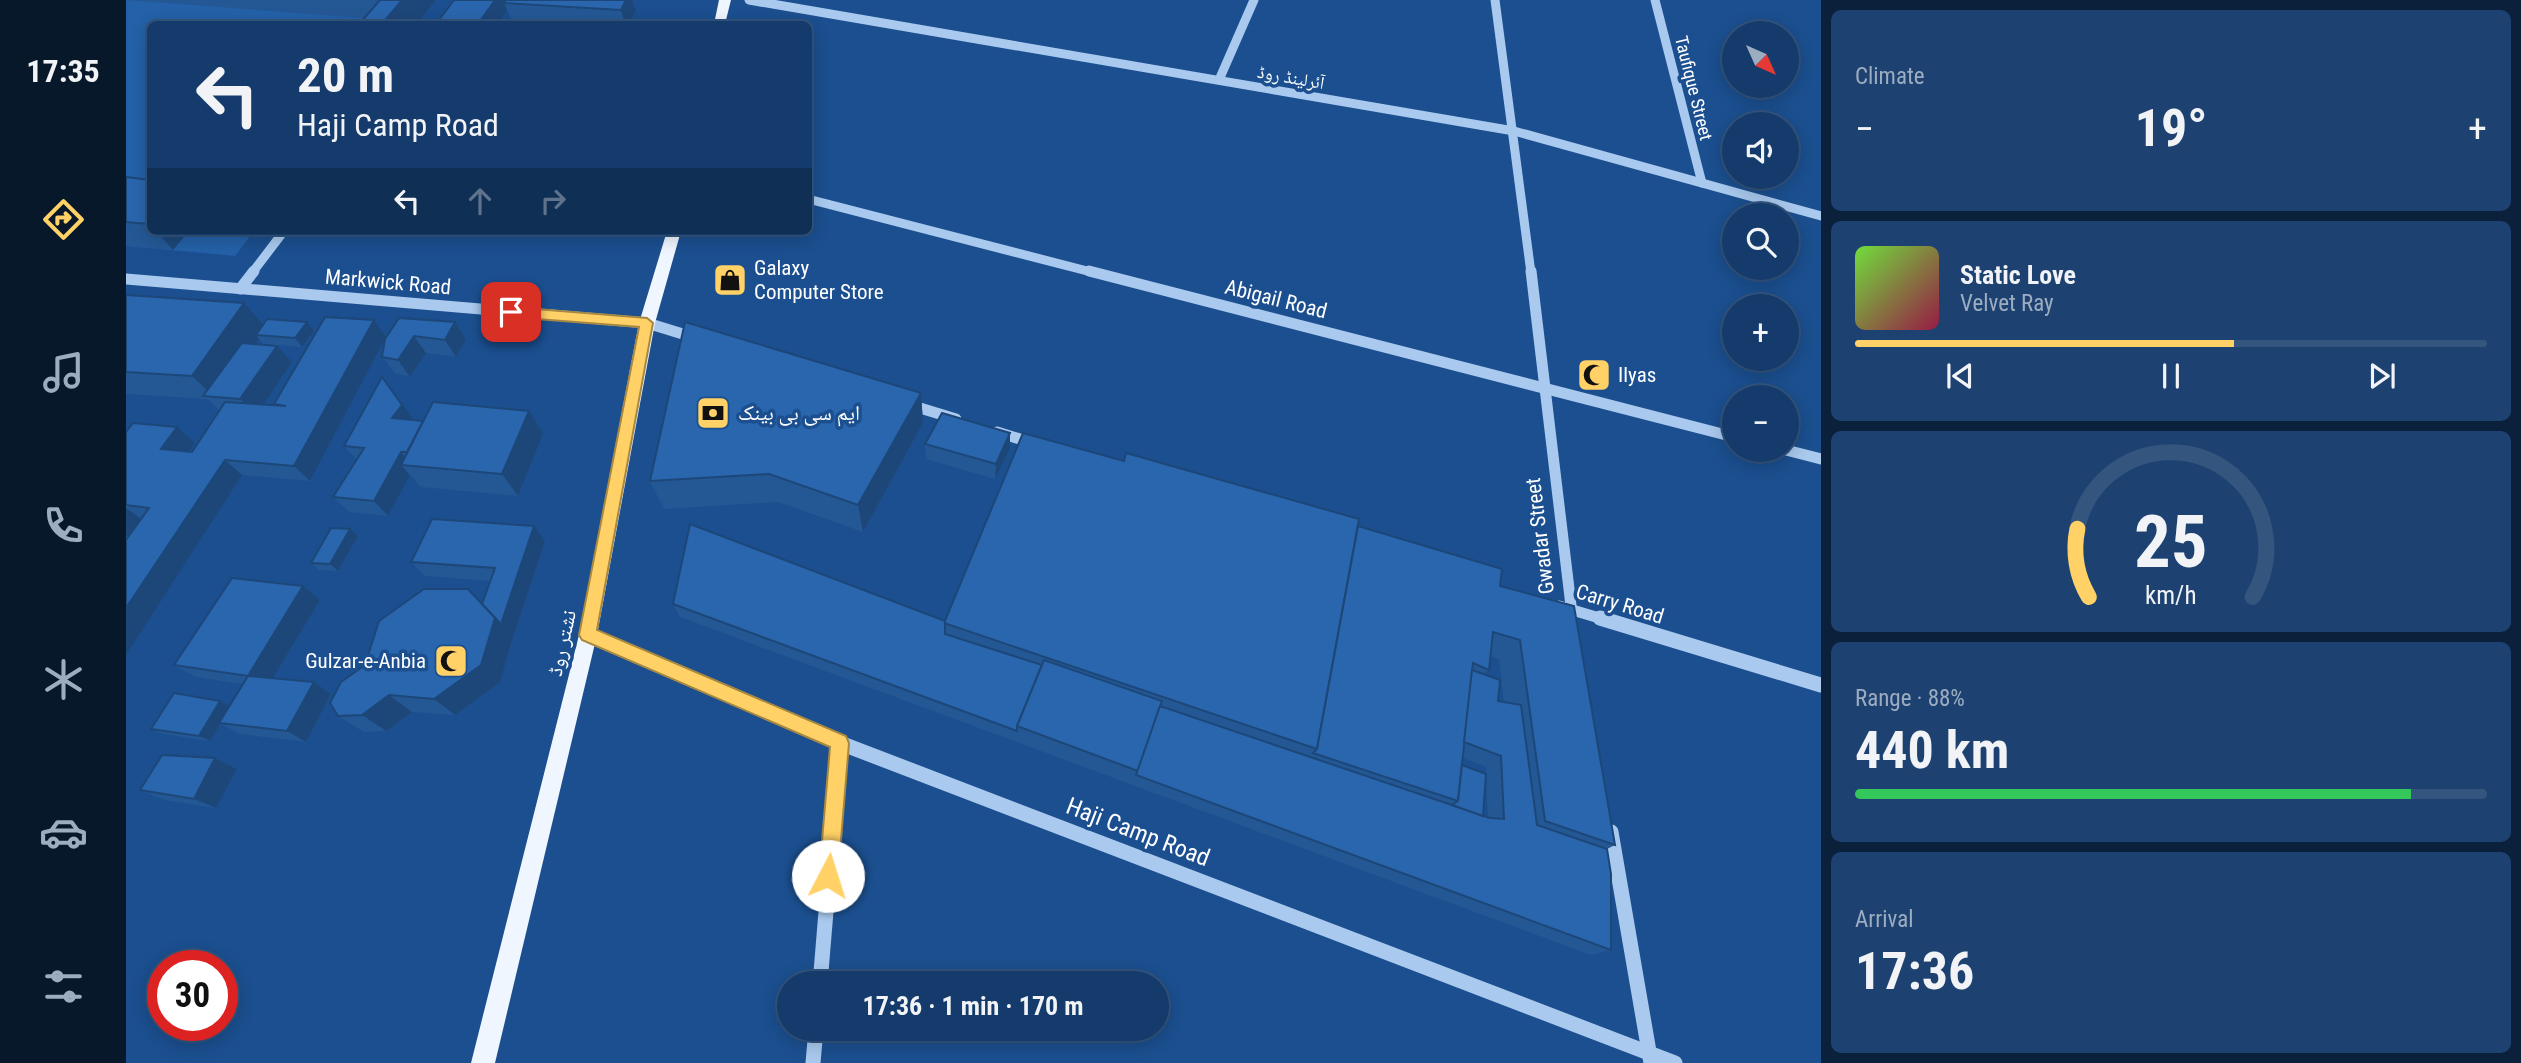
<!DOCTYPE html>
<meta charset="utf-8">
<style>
:root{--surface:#143b6b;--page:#1d4271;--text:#f1f3f6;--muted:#9dadc1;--line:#33557e;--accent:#ffd166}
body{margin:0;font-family:"Roboto Condensed","Noto Naskh Arabic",sans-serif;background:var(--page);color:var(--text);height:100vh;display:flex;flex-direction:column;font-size:26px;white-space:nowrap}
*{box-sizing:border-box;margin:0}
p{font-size:23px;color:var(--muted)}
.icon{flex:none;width:38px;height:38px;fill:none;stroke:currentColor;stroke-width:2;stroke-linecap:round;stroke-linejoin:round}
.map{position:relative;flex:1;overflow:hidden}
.drawer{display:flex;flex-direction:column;gap:10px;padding:10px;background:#0b203b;width:700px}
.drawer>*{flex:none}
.top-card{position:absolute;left:21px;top:21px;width:665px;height:214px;border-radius:10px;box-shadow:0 4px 18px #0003,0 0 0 2px var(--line);background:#143b6b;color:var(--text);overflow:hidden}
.needle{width:46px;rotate:135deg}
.tools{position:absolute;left:1596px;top:21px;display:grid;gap:14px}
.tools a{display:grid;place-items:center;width:77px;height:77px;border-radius:50%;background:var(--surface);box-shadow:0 4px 18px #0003,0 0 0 2px var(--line);font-size:35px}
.speed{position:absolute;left:21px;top:950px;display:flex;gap:14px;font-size:35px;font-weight:700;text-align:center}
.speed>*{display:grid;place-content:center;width:91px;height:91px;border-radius:50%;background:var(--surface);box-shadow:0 4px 18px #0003,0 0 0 2px var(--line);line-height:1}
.speed .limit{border:10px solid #d22;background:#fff;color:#111}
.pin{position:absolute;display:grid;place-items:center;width:60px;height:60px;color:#fff;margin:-30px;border-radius:14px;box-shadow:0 4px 10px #0006}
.me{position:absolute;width:77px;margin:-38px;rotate:5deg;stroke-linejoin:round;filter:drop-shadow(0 0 5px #0008)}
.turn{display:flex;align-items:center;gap:24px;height:147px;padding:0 35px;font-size:32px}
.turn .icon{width:91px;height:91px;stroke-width:2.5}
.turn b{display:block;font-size:49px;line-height:60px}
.lanes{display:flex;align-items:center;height:66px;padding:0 35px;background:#0003;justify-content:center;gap:35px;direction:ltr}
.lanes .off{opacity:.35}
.big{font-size:52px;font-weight:700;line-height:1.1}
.drawer .card{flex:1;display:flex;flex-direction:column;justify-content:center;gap:10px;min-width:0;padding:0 24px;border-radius:10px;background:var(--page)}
.drawer .dial{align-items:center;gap:0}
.dial svg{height:182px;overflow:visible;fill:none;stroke:var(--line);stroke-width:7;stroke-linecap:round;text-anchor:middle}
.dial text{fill:var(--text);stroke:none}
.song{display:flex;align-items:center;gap:21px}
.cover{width:84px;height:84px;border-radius:10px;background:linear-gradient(135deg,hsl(100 70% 55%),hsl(340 70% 35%))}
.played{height:7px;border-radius:4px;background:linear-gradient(90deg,var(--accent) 60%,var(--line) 60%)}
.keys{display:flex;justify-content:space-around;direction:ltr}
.heat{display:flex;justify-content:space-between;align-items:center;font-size:38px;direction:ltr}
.charge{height:10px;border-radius:5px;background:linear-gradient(90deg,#34c759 88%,var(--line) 0)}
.trip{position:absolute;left:651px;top:971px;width:392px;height:70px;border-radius:35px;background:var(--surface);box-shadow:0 4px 18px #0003,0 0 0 2px var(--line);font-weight:700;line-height:70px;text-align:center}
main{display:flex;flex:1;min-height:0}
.menu{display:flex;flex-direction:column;width:126px;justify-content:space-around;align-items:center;background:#08182b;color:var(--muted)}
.menu .icon{width:49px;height:49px}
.menu .current{color:var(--accent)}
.menu b{font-size:32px;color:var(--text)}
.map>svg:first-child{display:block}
</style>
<main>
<nav class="menu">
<b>17:35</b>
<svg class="icon current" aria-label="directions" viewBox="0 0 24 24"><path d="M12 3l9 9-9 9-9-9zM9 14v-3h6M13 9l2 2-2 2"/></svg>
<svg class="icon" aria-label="music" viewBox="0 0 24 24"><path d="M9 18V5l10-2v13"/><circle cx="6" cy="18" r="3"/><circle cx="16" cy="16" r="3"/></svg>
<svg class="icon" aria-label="phone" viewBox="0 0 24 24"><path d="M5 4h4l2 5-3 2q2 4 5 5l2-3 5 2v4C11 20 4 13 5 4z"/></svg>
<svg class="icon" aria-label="climate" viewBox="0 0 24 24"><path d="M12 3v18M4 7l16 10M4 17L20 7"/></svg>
<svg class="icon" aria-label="car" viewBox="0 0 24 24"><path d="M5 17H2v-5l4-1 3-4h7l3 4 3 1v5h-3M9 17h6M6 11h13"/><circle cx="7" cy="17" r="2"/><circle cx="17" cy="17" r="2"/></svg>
<svg class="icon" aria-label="filters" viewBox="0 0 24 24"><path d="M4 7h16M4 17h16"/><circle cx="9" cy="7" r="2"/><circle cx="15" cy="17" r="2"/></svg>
</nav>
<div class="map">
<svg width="1695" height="1063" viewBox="0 0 1695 1063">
<rect width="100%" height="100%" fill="#1b4f8f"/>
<polygon fill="#2461a8" points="0,0 310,0 291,24 24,24 24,231 128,231 109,256 0,246"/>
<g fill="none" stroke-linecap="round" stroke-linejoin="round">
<g stroke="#a9c9ee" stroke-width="9">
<polyline points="623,0 1388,131 1695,216"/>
<polyline points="1369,0 1405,273"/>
<polyline points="1529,0 1576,183"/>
<polyline points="1093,80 1128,0"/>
<polyline points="682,199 969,273"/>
<polyline points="126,273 158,231"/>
</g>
<g stroke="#a9c9ee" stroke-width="11">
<polyline points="963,271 1608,437"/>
<polyline points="1405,271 1446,614"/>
<polyline points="0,279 521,323 573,339"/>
<polyline points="114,289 128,271"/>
<polyline points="781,404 830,419"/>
<polyline points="871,432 910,444"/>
<polyline points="1660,450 1695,459"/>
<polyline points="1433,606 1480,620"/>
</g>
<g stroke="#a9c9ee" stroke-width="15">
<polyline points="1474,618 1695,685"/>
<polyline points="462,635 714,743 1549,1063"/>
<polyline points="1485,832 1525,1063"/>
<polyline points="694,984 714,743"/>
<polyline points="687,1063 690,1029"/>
</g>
<g fill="#f0f6ff" fill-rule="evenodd">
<polygon points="593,0 605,0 599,24 588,24"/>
<polygon points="541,231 555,231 529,323 471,635 369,1063 345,1063 453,635 513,323"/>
</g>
</g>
<g fill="#245895" fill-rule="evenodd">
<polygon points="0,0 310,0 291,24 233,24 239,18"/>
<polygon points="328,0 510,11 502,24 446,24 386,21 381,10 373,23 310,24"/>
<polygon points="0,177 24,180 24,231 63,231 47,250 0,246"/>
<polygon points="0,295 137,324 181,322 188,331 176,347 137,344 133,339 129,344 151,346 166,362 138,405 150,405 148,404 260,337 329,322 340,339 330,357 300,353 284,377 269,373 256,357 258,340 184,481 116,475 2,538 0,538 0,432 69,443 63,451 66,452 94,411 81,399 0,394"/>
<polygon points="256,377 288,420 417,434 392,496 295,487 284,475 262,516 223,512 207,497 231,460 218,446"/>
<polygon points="795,393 797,423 737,532 652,502 538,509 524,481"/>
<polygon points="884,433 884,449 869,479 800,459 799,444"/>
<path d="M 1232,526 L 1374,586 L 1489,845 L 1481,849 L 1485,950 L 1465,955 L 554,617 L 547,604 L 819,621 ZM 1365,656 L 1373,659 L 1378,702 L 1372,701 L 1358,674 L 1363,670 ZM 1337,758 L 1360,767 L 1360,774 L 1336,765 ZM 1360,776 L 1362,818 L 1357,816 Z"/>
<polygon points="232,536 212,571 193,570 185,563"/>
<polygon points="419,541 387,637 374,682 329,715 286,712 260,731 238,732 212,716 356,604 364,581 299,576 285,562"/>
<polygon points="177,586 194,600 147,678 188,682 205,694 180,742 114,734 95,724 84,741 37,734 25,729 103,706 116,684 70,677 48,665"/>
<polygon points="89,758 111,769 90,808 38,800 14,790"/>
</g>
<g fill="#1d4779">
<polygon points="263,0 310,0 291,24 256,24"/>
<polygon points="369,0 388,0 378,3 381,10 372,24 352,24"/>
<polygon points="500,0 506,0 510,11 502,24 499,24 495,10"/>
<polygon points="30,231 63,231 47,250"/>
<polygon points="118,303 140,328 130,335 133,339 93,397 87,396 66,376"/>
<polygon points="248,320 260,337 184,481 168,466"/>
<polygon points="181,322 188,331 176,347 169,338"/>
<polygon points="329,322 340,339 330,357 319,340"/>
<polygon points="288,336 300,353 284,377 272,360"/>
<polygon points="151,346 166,362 131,415 114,399"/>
<polygon points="256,377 269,394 289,421 266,418"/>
<polygon points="795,393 797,423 737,532 732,505"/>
<polygon points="403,411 417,434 392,496 376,474"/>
<polygon points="51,427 69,443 54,465 35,449"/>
<polygon points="884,433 884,449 869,479 870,464"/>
<polygon points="275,452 287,466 275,465 284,475 262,516 248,501"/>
<polygon points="99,460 116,475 0,655 0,608"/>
<polygon points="0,508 17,520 4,538 0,535"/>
<polygon points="408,526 419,541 387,637 374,682 329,715 308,699"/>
<polygon points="224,529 232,536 212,571 204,564"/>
<polygon points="177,586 194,600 141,688 122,676"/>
<polygon points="188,682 205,694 180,742 161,731"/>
<polygon points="263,695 286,712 260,731 236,715"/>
<polygon points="94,701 105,707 84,741 73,736"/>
<polygon points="89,758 111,769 90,808 68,799"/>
</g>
<g fill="#2a66ad" stroke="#1d4779" stroke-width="2">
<polygon points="254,0 276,0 256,24 233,24"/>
<polygon points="328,0 369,0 352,24 310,24"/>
<polygon points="380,0 500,0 495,10 378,3"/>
<polygon points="366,22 406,24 365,24"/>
<polygon points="0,177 24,180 24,223 23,224 0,222"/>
<polygon points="0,295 118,303 66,376 0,372"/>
<polygon points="199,317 248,320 168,466 99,460 0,608 0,540 23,508 0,505 0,432 7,423 51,427 35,449 66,452 99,402 160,406 148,404"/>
<polygon points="273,318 329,322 319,340 288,336 272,360 256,357 259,339"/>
<polygon points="141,319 181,322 169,338 130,335"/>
<polygon points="559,322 795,393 732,505 643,474 524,481"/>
<polygon points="116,343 151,346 114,399 77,396"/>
<polygon points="256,377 276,405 266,418 297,421 281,452 275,452 248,501 207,497 238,448 218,446"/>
<polygon points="307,402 403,411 376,474 275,465"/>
<polygon points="816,413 884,433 870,464 799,444"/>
<polygon points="897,433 998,461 1000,453 1233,519 1191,749 818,623"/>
<polygon points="306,519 408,526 375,624 356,604 369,568 285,562"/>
<polygon points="564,524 819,621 819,634 916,665 891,726 891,731 547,604"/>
<polygon points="1232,526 1376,569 1374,586 1448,606 1489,845 1419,821 1394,640 1367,632 1363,670 1347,663 1332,801 1187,753 1191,749"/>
<polygon points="205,528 224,529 204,564 185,563"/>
<polygon points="106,578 177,586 122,676 188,682 161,731 93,723 122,676 48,665"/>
<polygon points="298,589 342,589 369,618 355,665 308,699 263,695 236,715 212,716 204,703 215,682 239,665 253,621"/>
<polygon points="918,660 1036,701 1012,771 891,726"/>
<polygon points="1346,670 1374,680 1372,701 1395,705 1411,825 1481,849 1485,874 1485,950 1010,775 1034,706 1364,818 1378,819 1375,756 1338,742"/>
<polygon points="48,693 94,701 73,736 25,729"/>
<polygon points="36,755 89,758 68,799 14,790"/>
<polygon points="1336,765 1360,774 1357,816 1326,805 1332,801"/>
</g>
<polygon fill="#ffd166" stroke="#a68842" stroke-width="2" points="385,307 521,318 527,323 471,630 720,736 723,743 712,876 709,883 702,886 696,883 693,876 704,747 456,640 453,635 513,327 385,317 378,312"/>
<defs>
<symbol id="shop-square" viewBox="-11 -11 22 22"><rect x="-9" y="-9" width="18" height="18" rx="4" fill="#ffd166" stroke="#1b4f8f"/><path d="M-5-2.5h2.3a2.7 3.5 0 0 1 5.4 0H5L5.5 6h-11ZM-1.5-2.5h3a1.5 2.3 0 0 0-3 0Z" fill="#111"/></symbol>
<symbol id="mosque-square" viewBox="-11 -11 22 22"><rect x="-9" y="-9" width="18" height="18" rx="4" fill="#ffd166" stroke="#1b4f8f"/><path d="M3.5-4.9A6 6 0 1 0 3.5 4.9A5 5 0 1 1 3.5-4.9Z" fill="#111"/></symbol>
<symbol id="bank-square" viewBox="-11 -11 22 22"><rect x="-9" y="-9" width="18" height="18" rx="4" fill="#ffd166" stroke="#1b4f8f"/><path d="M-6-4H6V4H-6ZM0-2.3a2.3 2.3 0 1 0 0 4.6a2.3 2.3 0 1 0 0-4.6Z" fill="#111"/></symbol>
</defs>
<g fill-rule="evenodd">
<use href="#shop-square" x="585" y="261" width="38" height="38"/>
<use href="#mosque-square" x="1449" y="356" width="38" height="38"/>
<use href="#bank-square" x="568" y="394" width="38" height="38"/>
<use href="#mosque-square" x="306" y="642" width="38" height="38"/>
</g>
<g text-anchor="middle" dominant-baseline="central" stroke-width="7" stroke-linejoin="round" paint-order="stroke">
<g font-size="18" fill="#fff" stroke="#1b4f8f">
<text transform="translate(1165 77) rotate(10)">آئرلینڈ روڈ</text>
<text transform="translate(1568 88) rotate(76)">Taufique Street</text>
</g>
<g font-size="21" fill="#fff" stroke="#1b4f8f" text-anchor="start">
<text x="628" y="268">Galaxy<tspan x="628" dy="24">Computer Store</tspan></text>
<text x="1492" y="375">Ilyas</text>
<text x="612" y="413">ایم سی بی بینک</text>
<text x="300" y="661" text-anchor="end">Gulzar-e-Anbia</text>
</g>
<g font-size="21" fill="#fff" stroke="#1b4f8f">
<text transform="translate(262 282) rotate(5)">Markwick Road</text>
<text transform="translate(1150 299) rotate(14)">Abigail Road</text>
<text transform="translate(1414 536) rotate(-97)">Gwadar Street</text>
<text transform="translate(1494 604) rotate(17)">Carry Road</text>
<text transform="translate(436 643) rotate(-77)">نشتر روڈ</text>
</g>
<g font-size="24" fill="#fff" stroke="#1b4f8f">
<text transform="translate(1012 832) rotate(21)">Haji Camp Road</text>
</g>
</g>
</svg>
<div class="tools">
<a><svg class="needle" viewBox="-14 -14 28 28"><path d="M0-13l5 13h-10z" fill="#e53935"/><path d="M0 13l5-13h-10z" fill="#9dadc1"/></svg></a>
<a><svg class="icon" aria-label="sound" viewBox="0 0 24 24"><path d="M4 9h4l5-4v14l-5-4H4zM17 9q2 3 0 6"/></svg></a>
<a><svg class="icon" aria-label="search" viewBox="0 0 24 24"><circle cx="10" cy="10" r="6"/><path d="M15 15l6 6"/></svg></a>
<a>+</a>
<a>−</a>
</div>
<div class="speed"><div class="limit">30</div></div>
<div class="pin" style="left:385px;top:312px;background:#d93025"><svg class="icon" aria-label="arrive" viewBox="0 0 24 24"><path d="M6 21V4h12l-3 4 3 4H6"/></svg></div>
<svg class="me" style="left:702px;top:876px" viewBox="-20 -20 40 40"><circle r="19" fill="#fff"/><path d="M0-13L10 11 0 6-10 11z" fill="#ffd166"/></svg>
<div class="trip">17:36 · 1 min · 170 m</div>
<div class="top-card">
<div class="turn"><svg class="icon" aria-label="left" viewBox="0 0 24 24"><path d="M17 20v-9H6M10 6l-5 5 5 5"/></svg><div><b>20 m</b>Haji Camp Road</div></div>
<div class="lanes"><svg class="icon" aria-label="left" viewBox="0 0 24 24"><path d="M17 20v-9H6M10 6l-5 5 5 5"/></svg><svg class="icon off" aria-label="ahead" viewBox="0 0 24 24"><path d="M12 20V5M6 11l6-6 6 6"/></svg><svg class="icon off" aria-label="right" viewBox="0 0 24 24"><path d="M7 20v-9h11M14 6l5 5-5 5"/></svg></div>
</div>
</div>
<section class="drawer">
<div class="card"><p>Climate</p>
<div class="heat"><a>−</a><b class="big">19°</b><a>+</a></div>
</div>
<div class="card">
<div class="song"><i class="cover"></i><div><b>Static Love</b><p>Velvet Ray</p></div></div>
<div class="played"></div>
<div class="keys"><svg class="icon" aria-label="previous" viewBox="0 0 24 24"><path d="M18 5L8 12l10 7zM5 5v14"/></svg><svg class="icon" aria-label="pause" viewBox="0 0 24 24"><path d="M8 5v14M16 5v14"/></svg><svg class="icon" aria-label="next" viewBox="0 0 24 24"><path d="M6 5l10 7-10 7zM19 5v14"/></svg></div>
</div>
<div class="card dial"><svg viewBox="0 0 100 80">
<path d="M14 69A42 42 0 1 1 86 69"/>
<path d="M14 69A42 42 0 0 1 9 39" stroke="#ffd166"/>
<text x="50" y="56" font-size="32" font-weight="700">25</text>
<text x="50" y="72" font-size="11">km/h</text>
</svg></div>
<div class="card"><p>Range · 88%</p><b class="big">440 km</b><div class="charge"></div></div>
<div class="card"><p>Arrival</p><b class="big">17:36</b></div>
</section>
</main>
